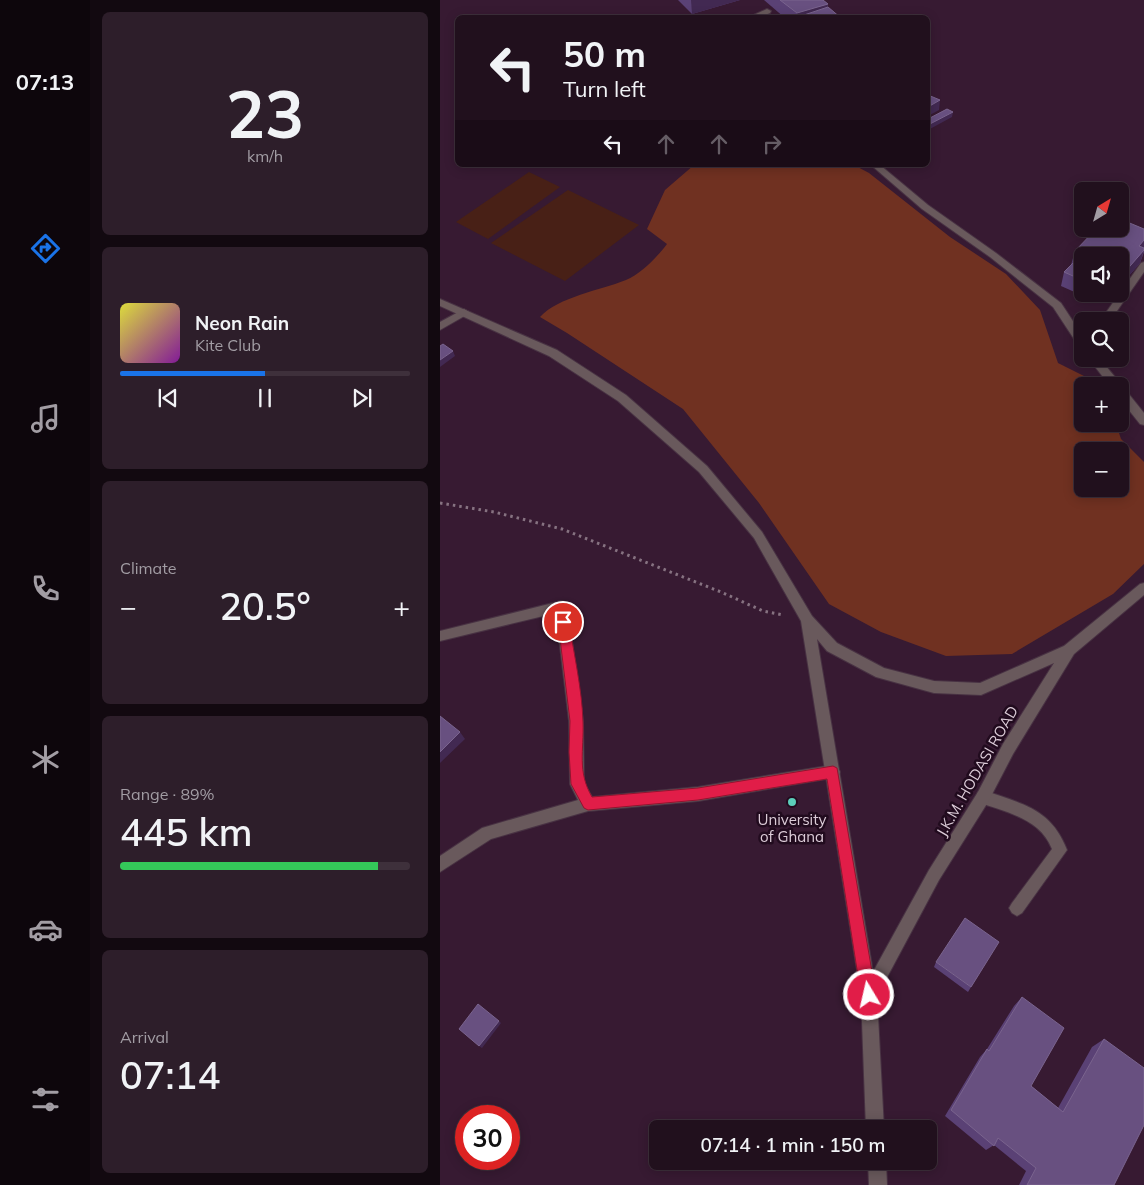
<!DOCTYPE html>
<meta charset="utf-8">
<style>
:root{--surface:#21101d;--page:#2d1e2a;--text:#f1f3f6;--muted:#a29da4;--line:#3e303b;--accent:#1a73e8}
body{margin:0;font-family:Mulish,sans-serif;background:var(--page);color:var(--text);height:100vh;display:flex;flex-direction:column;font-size:19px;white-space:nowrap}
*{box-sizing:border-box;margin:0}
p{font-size:16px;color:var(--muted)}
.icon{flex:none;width:28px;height:28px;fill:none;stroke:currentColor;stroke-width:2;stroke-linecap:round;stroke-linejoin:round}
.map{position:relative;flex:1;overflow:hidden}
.sheet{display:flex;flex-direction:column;gap:12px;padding:12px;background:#120910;width:350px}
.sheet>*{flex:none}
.guide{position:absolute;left:15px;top:15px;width:475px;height:152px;border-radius:8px;box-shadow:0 2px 12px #0003,0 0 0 1px var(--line);background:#21101d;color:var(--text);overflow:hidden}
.needle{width:32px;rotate:37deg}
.fabs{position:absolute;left:634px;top:182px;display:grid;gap:10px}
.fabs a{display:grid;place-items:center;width:55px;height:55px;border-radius:8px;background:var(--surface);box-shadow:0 2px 12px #0003,0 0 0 1px var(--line);font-size:25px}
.speed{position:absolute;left:15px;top:1105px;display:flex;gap:10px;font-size:25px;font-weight:700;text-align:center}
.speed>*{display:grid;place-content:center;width:65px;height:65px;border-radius:50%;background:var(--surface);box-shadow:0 2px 12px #0003,0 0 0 1px var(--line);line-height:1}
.speed .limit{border:8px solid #d22;background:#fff;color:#111}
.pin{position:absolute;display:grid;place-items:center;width:42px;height:42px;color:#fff;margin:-21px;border:2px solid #fff;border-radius:50%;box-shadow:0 1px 5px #0007}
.me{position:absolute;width:55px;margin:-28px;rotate:351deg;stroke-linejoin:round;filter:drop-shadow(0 0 4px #0008)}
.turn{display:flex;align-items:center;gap:18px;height:105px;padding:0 25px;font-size:22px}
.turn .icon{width:65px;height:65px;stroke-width:2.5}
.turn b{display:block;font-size:35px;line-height:42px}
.lanes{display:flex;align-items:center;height:48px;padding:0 25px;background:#0003;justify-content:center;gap:25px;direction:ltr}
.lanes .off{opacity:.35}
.big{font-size:38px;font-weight:600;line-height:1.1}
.sheet .card{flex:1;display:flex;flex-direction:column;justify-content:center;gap:8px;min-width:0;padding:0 18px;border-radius:8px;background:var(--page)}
.sheet .dial{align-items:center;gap:0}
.dial b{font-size:65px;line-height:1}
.song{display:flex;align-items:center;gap:15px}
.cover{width:60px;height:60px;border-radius:8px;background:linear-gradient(135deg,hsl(60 70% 55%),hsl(290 70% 35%))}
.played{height:5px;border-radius:2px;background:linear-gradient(90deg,var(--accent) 50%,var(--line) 50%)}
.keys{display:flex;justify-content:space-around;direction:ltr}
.heat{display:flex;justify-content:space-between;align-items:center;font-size:28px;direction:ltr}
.charge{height:8px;border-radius:4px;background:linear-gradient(90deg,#34c759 89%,var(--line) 0)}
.trip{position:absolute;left:209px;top:1120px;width:288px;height:50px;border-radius:8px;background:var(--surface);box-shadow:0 2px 12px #0003,0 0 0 1px var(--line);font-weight:600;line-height:50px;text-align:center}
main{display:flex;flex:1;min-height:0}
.dock{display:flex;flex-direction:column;width:90px;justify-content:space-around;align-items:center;background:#0d060c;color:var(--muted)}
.dock .icon{width:35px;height:35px}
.dock .active{color:var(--accent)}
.dock b{font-size:22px;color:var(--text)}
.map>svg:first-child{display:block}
</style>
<main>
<nav class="dock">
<b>07:13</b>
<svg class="icon active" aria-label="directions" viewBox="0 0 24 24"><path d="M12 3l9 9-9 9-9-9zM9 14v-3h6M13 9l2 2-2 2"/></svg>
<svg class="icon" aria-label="music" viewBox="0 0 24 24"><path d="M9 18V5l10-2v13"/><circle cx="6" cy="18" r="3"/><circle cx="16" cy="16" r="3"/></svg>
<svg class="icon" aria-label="phone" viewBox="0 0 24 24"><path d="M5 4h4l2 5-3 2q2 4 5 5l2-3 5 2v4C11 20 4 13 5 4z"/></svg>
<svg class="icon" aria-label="climate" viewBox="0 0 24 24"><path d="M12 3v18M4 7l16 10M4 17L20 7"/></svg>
<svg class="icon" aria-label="car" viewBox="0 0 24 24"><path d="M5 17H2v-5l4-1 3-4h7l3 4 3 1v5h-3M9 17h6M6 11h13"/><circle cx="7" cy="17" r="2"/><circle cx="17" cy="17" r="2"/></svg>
<svg class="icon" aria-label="filters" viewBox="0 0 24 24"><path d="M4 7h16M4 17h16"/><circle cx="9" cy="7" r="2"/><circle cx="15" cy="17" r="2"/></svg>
</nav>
<section class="sheet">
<div class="card dial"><b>23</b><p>km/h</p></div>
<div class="card">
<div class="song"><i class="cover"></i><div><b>Neon Rain</b><p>Kite Club</p></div></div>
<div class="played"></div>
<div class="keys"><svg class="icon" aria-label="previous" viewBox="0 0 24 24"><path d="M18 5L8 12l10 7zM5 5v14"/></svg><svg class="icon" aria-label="pause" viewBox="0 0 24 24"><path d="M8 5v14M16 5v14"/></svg><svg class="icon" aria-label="next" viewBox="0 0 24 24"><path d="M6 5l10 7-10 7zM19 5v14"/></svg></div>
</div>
<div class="card"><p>Climate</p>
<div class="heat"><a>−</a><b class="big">20.5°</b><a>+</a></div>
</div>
<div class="card"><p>Range · 89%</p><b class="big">445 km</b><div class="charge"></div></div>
<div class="card"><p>Arrival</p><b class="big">07:14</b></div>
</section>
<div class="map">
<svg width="704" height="1185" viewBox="0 0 704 1185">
<rect width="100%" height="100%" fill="#2c1527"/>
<path fill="#371a32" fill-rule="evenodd" d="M 0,0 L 704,0 L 704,1185 L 0,1185 ZM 18,18 L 488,18 L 488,165 L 18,165 ZM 642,191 L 680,191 L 680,229 L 642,229 ZM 642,256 L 680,256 L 680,294 L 642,294 ZM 642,321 L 680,321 L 680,359 L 642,359 ZM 642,386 L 680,386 L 680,424 L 642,424 ZM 642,451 L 680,451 L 680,489 L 642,489 ZM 26,1116 L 69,1116 L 69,1159 L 26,1159 ZM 218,1129 L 488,1129 L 488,1161 L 218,1161 Z"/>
<g fill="#482016">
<polygon points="89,172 120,187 48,239 16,222"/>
<polygon points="128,190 199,225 125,281 51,243"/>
</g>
<path fill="#703121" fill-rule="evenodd" d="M 254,165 L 414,165 L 429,173 L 510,237 L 566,274 L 600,310 L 618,363 L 646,377 L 653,386 L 642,386 L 642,424 L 676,424 L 681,439 L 704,462 L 704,564 L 673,594 L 572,654 L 506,656 L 441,632 L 389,604 L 319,503 L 243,409 L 127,333 L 100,317 C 118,297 161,290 186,280 C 201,274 217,257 227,244 L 207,229 L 225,190 ZM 642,451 L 680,451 L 680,489 L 642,489 Z"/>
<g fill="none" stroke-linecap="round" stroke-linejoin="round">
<defs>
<g id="service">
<polygon points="327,9 331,11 330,13 318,18 307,18"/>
<polygon points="431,165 440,165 488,205 556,253 621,303 642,335 642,345 638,345 613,307 550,257 482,209"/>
<polygon points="704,262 704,272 670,321 660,321 701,263"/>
<polygon points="24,309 29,312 28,314 0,330 0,322"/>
<polygon points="649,359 660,359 680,383 681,387 684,388 704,413 704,425 700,424 680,399 680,386 670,386"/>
<polygon points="121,601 125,602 127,606 143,721 144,783 152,797 258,787 393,765 398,767 400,772 398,777 258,801 148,811 51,839 0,872 0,856 42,828 138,800 130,784 129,721 116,613 0,641 0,631"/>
<path d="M 543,790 C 582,804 611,808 627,850 L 582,913 L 577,916 L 572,913 L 569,908 L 572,903 L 612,849 C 600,818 565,812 538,802 L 536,797 L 538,792 Z"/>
</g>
<g id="minor">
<path d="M 0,299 L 117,350 L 186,395 L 267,466 L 322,532 L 372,616 L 397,643 L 444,668 L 494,681 L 540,683 L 624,646 L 700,584 L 704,583 L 704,595 L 634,654 L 573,754 L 548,802 L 499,880 L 437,996 L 444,1129 L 426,1129 L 421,995 L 361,621 L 314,538 L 259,472 L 178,401 L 109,356 L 0,306 ZM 377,639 L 387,651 L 436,677 L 494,693 L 541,695 L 614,663 L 563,744 L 538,792 L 489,870 L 433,972 Z"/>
<polygon points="428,1161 446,1161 447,1185 429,1185"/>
</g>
</defs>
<use href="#service" stroke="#483243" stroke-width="2"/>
<use href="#minor" stroke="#483243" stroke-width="2"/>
<polyline stroke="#867281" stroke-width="3" stroke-dasharray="2.5 4" stroke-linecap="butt" points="0,503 54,512 122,529 281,592 323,611 343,615"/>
<use href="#service" fill="#69595c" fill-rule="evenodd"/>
<use href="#minor" fill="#69595c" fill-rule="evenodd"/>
</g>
<g fill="#5a4175">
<polygon points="238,0 300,0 252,14"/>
<polygon points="324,0 383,0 388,7 401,18 345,18"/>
<polygon points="704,229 704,252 700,263 680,286 680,256 642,256 642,294 664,294 657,302 621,286 624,272 631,265 635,251 663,231"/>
<polygon points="496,962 531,987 528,992 494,967"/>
<polygon points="582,997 591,1086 618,1108 652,1047 664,1039 674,1185 579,1185 586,1171 554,1145 546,1150 505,1116 540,1057 547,1049 574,1006"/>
</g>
<g fill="#422952">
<polygon points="251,0 300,0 252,14"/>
<polygon points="388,4 388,17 357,18 357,13"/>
<polygon points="500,100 499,110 488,116 488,107"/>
<polygon points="513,112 512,117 488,130 488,125"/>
<polygon points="704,240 704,249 699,246"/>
<polygon points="704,250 700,263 680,286 684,273"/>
<polygon points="660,294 664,294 657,302"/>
<polygon points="13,351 15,356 0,367 0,360"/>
<polygon points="20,732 25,739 0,763 0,752"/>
<polygon points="38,1004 61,1023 42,1048 39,1046"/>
</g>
<g fill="#685080" stroke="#7a648e">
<polygon points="340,0 383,0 388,4 357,13"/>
<polygon points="388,7 401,18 355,18"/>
<polygon points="488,95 500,100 488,107"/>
<polygon points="507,109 513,112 488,125 488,119"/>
<polygon points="680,219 704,229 704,240 699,246 704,248 704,250 684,273 680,272 680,256 642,256 642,280 624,272 642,254 635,251 656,229 663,231 665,229 680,229"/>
<polygon points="3,344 13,351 0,360 0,346"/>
<polygon points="0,716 20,732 0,752"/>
<polygon points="525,918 559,942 531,987 496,962"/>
<polygon points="582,997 624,1028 591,1086 623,1112 664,1039 704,1068 704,1125 674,1185 587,1185 596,1168 558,1138 554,1146 511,1110 547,1049 549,1051"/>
<polygon points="38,1004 59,1021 39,1046 19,1029"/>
</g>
<path fill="#e11d48" stroke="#92132f" d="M 123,617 L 127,619 L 129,622 C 134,655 142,689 143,722 C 144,751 137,771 152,797 L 258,788 L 393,766 L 397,768 L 436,995 L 434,1000 L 429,1002 L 423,1000 L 421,995 L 387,779 L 258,800 L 148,810 L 144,808 L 131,784 L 129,752 L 130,721 L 118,622 L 119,619 Z"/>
<circle fill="#5cceba" stroke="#210b1e" stroke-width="2" cx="352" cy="802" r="5"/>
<g text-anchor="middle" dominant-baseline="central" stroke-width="5" stroke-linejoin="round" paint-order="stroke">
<g font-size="15" fill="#dcccd8" stroke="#210b1e">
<text transform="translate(537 771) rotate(-60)">J.K.M. HODASI ROAD</text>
</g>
<g font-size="15" fill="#dcccd8" stroke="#210b1e">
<text x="352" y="819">University<tspan x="352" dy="17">of Ghana</tspan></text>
</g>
</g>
</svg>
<div class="fabs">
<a><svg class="needle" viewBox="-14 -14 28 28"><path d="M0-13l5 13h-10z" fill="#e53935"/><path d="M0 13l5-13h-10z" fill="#a29da4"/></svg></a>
<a><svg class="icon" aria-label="sound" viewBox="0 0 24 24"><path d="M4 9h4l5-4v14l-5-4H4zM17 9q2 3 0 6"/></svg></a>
<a><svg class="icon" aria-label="search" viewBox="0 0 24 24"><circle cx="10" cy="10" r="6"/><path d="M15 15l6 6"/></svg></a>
<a>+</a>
<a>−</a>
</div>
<div class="speed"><div class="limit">30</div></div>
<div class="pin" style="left:123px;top:622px;background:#d93025"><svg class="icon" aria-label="arrive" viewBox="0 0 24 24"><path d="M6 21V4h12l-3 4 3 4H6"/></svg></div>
<svg class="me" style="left:429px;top:995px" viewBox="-20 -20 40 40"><circle r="17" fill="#e11d48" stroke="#fff" stroke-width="3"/><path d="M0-11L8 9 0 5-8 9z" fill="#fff"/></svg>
<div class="trip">07:14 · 1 min · 150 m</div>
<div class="guide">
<div class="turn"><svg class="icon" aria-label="left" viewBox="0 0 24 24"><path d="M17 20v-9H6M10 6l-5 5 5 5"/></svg><div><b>50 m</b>Turn left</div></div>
<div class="lanes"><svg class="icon" aria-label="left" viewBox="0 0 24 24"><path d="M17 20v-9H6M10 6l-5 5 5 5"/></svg><svg class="icon off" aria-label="ahead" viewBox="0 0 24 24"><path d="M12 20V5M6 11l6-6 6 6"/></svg><svg class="icon off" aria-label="ahead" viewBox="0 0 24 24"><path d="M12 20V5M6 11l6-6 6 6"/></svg><svg class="icon off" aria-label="right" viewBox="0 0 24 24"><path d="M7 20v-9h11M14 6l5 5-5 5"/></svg></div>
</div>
</div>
</main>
